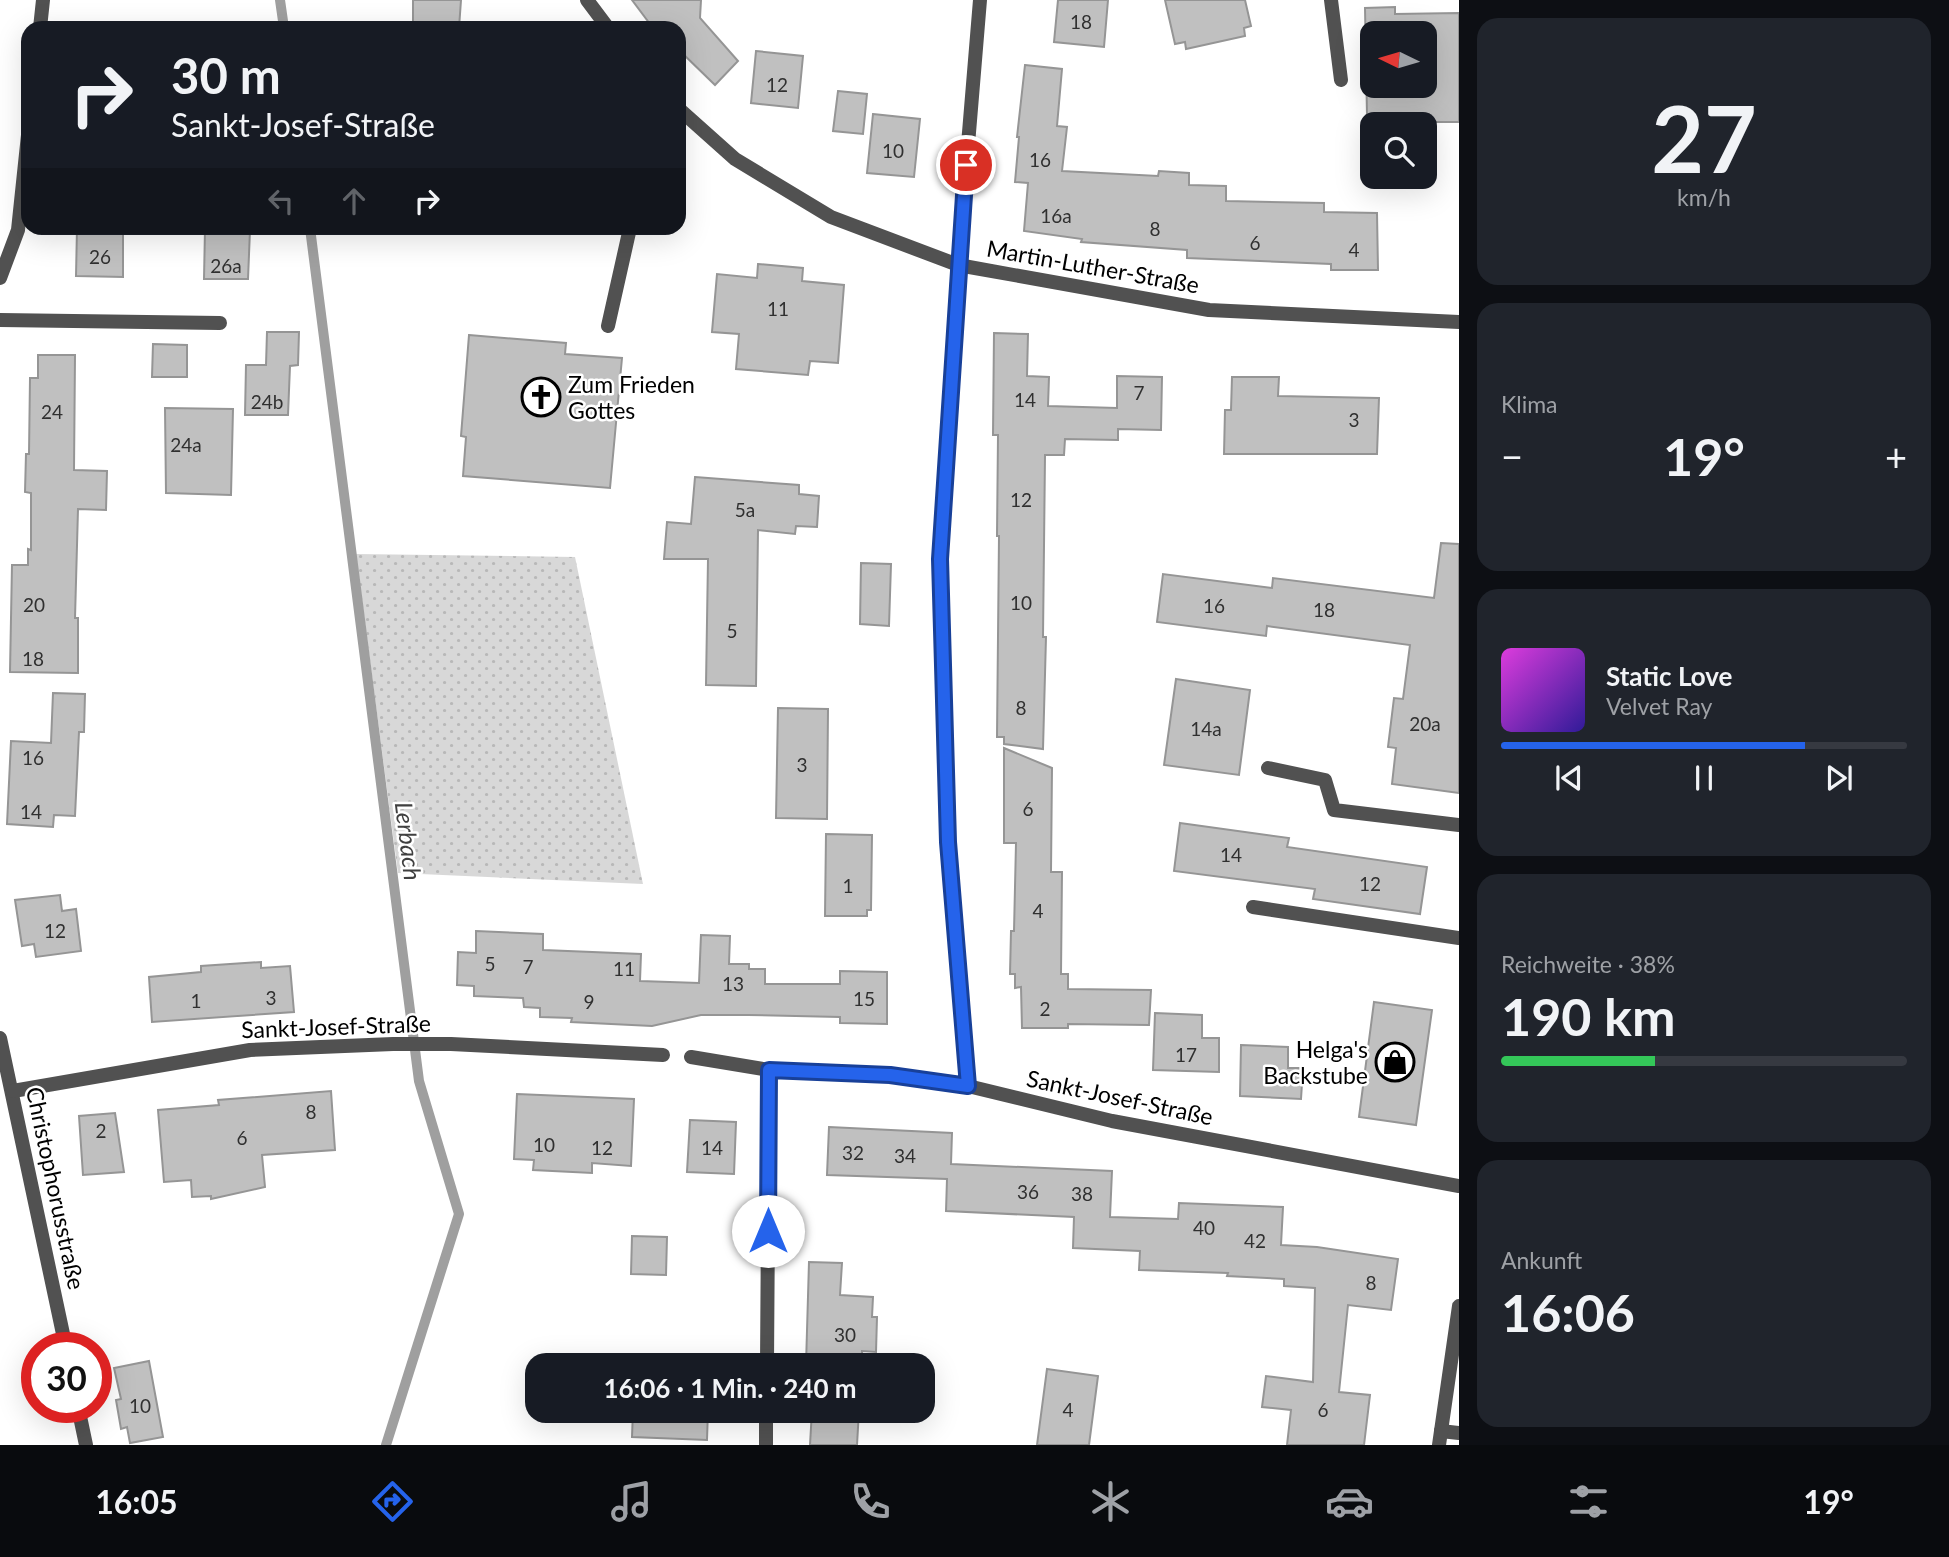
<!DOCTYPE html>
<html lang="de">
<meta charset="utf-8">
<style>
:root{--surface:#171b24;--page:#20242c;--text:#f1f3f6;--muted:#9ea1a6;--line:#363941;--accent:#2563eb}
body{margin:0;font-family:Lato,sans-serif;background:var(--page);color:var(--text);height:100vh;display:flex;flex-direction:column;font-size:26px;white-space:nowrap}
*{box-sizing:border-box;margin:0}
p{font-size:23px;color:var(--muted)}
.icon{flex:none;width:38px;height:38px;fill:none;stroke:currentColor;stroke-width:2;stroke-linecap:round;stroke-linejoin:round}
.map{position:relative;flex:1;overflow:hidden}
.drawer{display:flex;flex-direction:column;gap:18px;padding:18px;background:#0d0f14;width:490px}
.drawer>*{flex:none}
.banner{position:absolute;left:21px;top:21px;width:665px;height:214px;border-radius:21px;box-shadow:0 7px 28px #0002;background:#171b24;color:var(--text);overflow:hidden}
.needle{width:46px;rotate:275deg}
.buttons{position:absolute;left:1360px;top:21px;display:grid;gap:14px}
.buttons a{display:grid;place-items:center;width:77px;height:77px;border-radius:14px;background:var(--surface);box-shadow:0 7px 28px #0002;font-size:35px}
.speed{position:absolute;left:21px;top:1332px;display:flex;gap:14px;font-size:35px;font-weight:700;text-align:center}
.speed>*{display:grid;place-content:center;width:91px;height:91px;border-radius:50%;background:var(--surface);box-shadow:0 7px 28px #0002;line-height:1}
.speed .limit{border:10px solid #d22;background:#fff;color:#111}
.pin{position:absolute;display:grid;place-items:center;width:60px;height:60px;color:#fff;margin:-30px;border:4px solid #fff;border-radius:50%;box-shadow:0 2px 7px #0007}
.me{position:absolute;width:77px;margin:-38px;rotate:0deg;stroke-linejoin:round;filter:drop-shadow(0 0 5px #0008)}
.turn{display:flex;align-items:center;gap:24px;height:147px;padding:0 35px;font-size:32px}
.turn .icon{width:91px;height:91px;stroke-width:2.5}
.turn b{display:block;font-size:49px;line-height:60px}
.lanes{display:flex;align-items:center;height:66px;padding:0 35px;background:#0003;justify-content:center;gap:35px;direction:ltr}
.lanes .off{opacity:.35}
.big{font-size:52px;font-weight:700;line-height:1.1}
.drawer .widget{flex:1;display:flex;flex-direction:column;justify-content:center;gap:10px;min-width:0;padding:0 24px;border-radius:21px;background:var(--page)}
.drawer .dial{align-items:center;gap:0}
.dial b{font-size:91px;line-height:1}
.song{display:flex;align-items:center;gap:21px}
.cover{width:84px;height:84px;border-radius:10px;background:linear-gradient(135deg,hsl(300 70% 55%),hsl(250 70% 35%))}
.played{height:7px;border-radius:4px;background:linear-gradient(90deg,var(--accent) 75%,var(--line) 75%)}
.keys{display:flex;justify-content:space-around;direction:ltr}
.heat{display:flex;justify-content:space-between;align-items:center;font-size:38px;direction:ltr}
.charge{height:10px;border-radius:5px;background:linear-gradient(90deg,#34c759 38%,var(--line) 0)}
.trip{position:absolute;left:525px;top:1353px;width:410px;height:70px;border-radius:21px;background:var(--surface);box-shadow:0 7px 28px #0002;font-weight:700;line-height:70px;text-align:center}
.tab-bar{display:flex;height:112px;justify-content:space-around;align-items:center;background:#090b0e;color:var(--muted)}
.tab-bar .icon{width:49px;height:49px}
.tab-bar .current{color:var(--accent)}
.tab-bar b{font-size:32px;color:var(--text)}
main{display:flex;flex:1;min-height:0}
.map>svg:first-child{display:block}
</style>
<main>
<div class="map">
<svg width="1459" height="1445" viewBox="0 0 1459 1445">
<defs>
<pattern id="park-dots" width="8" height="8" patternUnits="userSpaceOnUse" patternTransform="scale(1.75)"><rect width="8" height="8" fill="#d8d8d8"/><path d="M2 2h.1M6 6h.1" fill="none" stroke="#b8b8b8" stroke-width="1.8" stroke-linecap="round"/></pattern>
</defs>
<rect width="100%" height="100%" fill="#fff"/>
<polygon fill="url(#park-dots)" points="356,554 575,557 643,884 398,873"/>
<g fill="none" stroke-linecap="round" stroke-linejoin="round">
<g stroke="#9f9f9f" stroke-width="10">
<polyline points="280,0 284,28"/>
<polyline points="310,228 419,1081 459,1214 386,1445"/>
</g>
</g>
<g fill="#c0c0c0" stroke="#959595" stroke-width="2" fill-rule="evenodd">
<polygon points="413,0 461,0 459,28 413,28"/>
<polygon points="632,0 701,0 700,18 738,61 715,85 679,50 679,28 653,28"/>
<polygon points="1058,0 1108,0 1104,47 1054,42"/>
<polygon points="1165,0 1245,0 1251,26 1244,28 1245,36 1186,49 1185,42 1175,44"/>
<path d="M 1395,7 L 1395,14 L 1459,13 L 1459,122 L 1429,122 L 1429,114 L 1367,115 L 1365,8 ZM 1372,33 L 1424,33 L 1424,86 L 1372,86 Z"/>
<polygon points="756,51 803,56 798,108 751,103"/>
<polygon points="1025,65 1062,69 1057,126 1067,127 1062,171 1158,176 1159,171 1189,173 1189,185 1226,186 1226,201 1324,203 1324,212 1377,213 1378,270 1331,270 1331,264 1187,258 1187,250 1081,242 1082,239 1024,231 1028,183 1015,182 1019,137 1017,137"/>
<polygon points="838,91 867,94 863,134 833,131"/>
<polygon points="873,114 920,119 914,177 867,173"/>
<polygon points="77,228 123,228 123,277 76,276"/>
<polygon points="205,229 250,230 248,279 204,279"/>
<polygon points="758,264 803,268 802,281 844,285 838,363 810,361 808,375 736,369 739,334 712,332 717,274 757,278"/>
<polygon points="267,332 299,332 298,365 290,366 288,415 245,415 246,365 266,365"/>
<polygon points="994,333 1028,334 1027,376 1049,377 1048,406 1117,408 1117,376 1162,377 1161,430 1118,429 1118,440 1065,439 1064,455 1045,455 1043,637 1046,637 1043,749 1004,744 1004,737 997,737 999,536 997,536 998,435 993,435"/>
<polygon points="469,335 566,343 565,354 622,358 610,488 463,476 466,437 461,436"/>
<polygon points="153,344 187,345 187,377 152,377"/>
<polygon points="38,355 75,355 74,470 107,471 106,510 78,509 75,618 78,618 78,673 10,672 12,565 28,565 28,549 31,550 31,493 25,492 26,454 29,454 30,378 38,378"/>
<polygon points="1232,377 1279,377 1278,396 1379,398 1377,454 1224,454 1225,410 1231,410"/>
<polygon points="165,408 233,409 231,495 166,493"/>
<polygon points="695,477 799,485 799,494 819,496 817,527 796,526 795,534 758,530 756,686 706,685 708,559 664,559 667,522 691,524"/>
<polygon points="1441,543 1459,544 1459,793 1392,784 1396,748 1388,747 1394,698 1403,699 1410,645 1267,626 1266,636 1157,622 1163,574 1272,588 1273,578 1434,598"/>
<polygon points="861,563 891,564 889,626 860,624"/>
<polygon points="1176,679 1250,690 1239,775 1164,765"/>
<polygon points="53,693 85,694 84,732 79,732 75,816 54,815 53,827 7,824 11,741 51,743"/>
<polygon points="778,708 828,709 827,819 776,818"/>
<polygon points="1004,748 1052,768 1051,872 1062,872 1061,974 1068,974 1068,989 1151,990 1149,1025 1068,1024 1068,1028 1022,1028 1021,987 1015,988 1015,974 1010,974 1011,931 1014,931 1016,843 1004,843"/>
<polygon points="1180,823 1289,838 1287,847 1427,867 1420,914 1313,899 1315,889 1174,871"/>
<polygon points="826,834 872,835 871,910 867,910 867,916 825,916"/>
<polygon points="60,895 62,911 76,909 81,951 36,957 34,944 22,946 15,900"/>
<polygon points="476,931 543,934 543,950 641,954 640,981 699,983 701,935 730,936 729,964 749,964 749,969 765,969 765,984 840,984 840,971 887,972 887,1024 840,1023 840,1017 748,1015 701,1015 652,1026 571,1022 572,1018 540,1017 540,1008 524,1007 523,998 474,996 474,986 457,985 458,952 476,953"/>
<polygon points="261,962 261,968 290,966 294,1012 152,1022 149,977 201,972 201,966"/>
<polygon points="1374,1002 1432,1010 1416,1125 1359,1117"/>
<polygon points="1155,1013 1202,1015 1202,1038 1219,1038 1219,1072 1153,1070"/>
<polygon points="1241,1045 1288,1047 1288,1068 1303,1068 1301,1099 1240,1096"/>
<polygon points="331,1091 335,1150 262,1155 265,1187 211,1199 211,1196 192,1197 191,1180 164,1182 158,1110 219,1105 218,1100"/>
<polygon points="517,1094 634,1099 631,1166 592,1163 592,1173 533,1170 534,1160 514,1159"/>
<polygon points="115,1113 124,1172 83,1175 79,1116"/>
<polygon points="690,1120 736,1122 734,1174 687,1172"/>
<polygon points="829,1127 952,1133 951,1164 1112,1171 1110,1217 1178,1219 1179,1203 1283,1207 1281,1245 1317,1247 1398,1259 1391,1310 1348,1305 1339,1392 1370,1395 1364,1445 1287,1445 1291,1410 1262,1407 1266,1376 1313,1382 1315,1288 1284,1286 1284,1279 1227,1276 1228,1273 1139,1270 1140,1251 1073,1248 1074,1217 946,1211 947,1179 827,1175"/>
<polygon points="632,1236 667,1237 666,1275 631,1274"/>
<polygon points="809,1262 842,1263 840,1295 873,1297 872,1317 877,1317 876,1352 862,1351 862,1365 806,1365"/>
<polygon points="149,1361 163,1437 130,1443 127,1427 121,1429 116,1400 121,1399 114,1368"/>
<polygon points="1047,1369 1098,1376 1089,1445 1037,1445"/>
<polygon points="633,1410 708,1410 707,1440 632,1437"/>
<polygon points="812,1410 859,1410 857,1445 810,1445"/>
</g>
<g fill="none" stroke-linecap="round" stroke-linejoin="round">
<g stroke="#515151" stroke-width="14">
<polyline points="608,326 630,228"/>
<polyline points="1268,768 1325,780 1334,810 1459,825"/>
<polyline points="1253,907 1459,938"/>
</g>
<g stroke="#515151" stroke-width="14">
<polyline points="587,0 608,28"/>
<polyline points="1331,0 1341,80"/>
<polyline points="40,28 43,0"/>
<polyline points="679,109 735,159 831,217 958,265 1209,310 1459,322"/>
<polyline points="0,278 18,230 28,135"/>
<polyline points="0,320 220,323"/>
<polyline points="0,1038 66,1348"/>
<polyline points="691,1057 769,1070"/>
<polyline points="968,1086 948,842 940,559 958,265 980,0"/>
<polyline points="13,1091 250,1050 393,1044 451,1044 663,1055"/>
<polyline points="767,1365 769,1070 890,1075 968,1086 1112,1121 1459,1186"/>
<polyline points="78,1407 86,1445"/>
<polyline points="1441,1431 1459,1433"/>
<polyline points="766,1445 766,1410"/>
</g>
<polyline stroke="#515151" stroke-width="14" points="1439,1445 1459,1306"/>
</g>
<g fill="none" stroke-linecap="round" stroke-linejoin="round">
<defs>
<polyline id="route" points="768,1231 769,1070 890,1075 968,1086 948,842 940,559 966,165"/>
</defs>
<use href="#route" stroke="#184099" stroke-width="18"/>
<use href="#route" stroke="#2563eb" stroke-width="12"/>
</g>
<defs>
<symbol id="church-ring" viewBox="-11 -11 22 22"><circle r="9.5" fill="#fff" stroke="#000" stroke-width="1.5"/><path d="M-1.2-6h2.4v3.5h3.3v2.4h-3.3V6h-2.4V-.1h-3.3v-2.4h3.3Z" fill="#000"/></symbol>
<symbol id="shop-ring" viewBox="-11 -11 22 22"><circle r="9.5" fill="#fff" stroke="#000" stroke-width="1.5"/><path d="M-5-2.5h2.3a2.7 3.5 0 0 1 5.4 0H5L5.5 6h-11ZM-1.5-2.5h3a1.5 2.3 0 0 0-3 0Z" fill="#000"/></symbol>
</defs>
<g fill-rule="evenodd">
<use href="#church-ring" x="519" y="375" width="44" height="44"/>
<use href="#shop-ring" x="1373" y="1040" width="44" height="44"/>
</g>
<g text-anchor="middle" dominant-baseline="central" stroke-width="5" stroke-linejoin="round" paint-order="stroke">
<g font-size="19" fill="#303030">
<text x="1081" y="21">18</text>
<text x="777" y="84">12</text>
<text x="893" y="150">10</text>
<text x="1040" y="159">16</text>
<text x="1056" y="215">16a</text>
<text x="1155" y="228">8</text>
<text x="1255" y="242">6</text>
<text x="1354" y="249">4</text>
<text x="100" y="256">26</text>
<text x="226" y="265">26a</text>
<text x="778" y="308">11</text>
<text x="1139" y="392">7</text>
<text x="1025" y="399">14</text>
<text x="267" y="401">24b</text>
<text x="52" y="411">24</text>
<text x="1354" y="419">3</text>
<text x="186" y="444">24a</text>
<text x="1021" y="499">12</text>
<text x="745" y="509">5a</text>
<text x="1021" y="602">10</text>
<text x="34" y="604">20</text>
<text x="1214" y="605">16</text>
<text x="1324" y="609">18</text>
<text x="732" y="630">5</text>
<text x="33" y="658">18</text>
<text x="1021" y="707">8</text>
<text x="1425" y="723">20a</text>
<text x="1206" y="728">14a</text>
<text x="33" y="757">16</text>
<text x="802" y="764">3</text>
<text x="1028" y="808">6</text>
<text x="31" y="811">14</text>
<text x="1231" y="854">14</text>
<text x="1370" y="883">12</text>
<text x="848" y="885">1</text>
<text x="1038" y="910">4</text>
<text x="55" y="930">12</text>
<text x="490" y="963">5</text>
<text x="528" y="966">7</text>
<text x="624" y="968">11</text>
<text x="733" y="983">13</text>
<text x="271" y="997">3</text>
<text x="864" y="998">15</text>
<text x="196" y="1000">1</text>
<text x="589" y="1001">9</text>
<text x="1045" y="1008">2</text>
<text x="1186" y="1054">17</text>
<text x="311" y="1111">8</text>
<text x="101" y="1130">2</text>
<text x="242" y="1137">6</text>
<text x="544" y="1144">10</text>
<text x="602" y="1147">12</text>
<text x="712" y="1147">14</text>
<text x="853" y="1152">32</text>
<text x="905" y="1155">34</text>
<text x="1028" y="1191">36</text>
<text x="1082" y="1193">38</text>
<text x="1204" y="1227">40</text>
<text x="1255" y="1240">42</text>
<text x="1371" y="1282">8</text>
<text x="845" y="1334">30</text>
<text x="140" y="1405">10</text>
<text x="1068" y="1409">4</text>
<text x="1323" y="1409">6</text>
</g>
<g font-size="23" fill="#000" stroke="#fff">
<text transform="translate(1093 266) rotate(10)">Martin-Luther-Straße</text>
<text transform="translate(336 1026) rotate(-2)">Sankt-Josef-Straße</text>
<text transform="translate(1120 1097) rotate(12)">Sankt-Josef-Straße</text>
<text transform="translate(56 1188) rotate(78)">Christophorusstraße</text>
</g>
<g font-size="23" fill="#000" stroke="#fff" text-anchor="start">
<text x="568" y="384">Zum Frieden<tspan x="568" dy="26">Gottes</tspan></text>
<text x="1368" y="1049" text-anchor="end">Helga's<tspan x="1368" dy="26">Backstube</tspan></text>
</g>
<g font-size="24" font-style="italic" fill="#404040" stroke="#fff">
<text transform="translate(409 841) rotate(83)">Lerbach</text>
</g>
</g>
</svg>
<div class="buttons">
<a><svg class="needle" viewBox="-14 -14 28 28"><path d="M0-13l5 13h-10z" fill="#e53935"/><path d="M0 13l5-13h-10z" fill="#9ea1a6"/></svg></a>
<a><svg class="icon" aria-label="search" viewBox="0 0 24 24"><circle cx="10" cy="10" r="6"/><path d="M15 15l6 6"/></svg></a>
</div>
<div class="speed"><div class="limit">30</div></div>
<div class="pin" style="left:966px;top:165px;background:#d93025"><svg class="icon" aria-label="arrive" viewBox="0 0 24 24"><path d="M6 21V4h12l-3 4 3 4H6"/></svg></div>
<svg class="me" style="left:768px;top:1231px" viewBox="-20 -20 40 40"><circle r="19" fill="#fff"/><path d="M0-13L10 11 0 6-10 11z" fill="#2563eb"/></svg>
<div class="trip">16:06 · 1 Min. · 240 m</div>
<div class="banner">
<div class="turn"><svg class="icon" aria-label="right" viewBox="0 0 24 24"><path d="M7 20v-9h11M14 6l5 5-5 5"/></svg><div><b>30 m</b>Sankt-Josef-Straße</div></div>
<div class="lanes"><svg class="icon off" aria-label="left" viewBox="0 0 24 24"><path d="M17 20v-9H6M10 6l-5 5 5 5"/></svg><svg class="icon off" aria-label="ahead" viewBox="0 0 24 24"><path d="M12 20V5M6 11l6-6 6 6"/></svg><svg class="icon" aria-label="right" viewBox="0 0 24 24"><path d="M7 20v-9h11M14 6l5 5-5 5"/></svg></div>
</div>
</div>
<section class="drawer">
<div class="widget dial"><b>27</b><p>km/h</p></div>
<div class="widget"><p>Klima</p>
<div class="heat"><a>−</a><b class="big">19°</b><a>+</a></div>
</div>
<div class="widget">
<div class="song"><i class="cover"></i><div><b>Static Love</b><p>Velvet Ray</p></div></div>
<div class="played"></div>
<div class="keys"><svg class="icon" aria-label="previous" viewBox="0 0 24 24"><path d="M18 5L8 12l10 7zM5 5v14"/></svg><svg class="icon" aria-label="pause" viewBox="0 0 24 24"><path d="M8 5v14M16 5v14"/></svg><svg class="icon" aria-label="next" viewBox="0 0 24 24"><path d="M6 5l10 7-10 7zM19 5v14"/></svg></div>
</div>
<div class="widget"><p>Reichweite · 38%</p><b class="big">190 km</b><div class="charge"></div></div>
<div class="widget"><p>Ankunft</p><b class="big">16:06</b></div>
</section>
</main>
<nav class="tab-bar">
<b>16:05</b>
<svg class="icon current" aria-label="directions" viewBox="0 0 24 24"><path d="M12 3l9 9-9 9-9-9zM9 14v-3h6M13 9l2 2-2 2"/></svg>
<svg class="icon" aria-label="music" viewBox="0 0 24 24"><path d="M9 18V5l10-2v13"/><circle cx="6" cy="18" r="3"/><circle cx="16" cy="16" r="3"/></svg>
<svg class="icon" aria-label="phone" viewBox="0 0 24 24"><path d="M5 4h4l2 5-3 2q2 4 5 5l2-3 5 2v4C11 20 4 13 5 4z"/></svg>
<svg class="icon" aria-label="climate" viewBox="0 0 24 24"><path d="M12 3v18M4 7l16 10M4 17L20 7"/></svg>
<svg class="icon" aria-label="car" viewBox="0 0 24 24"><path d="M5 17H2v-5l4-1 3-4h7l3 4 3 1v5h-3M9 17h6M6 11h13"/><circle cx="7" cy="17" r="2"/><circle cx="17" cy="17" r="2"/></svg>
<svg class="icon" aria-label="filters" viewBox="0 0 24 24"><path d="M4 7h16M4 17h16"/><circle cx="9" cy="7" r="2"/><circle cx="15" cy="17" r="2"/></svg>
<b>19°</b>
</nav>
